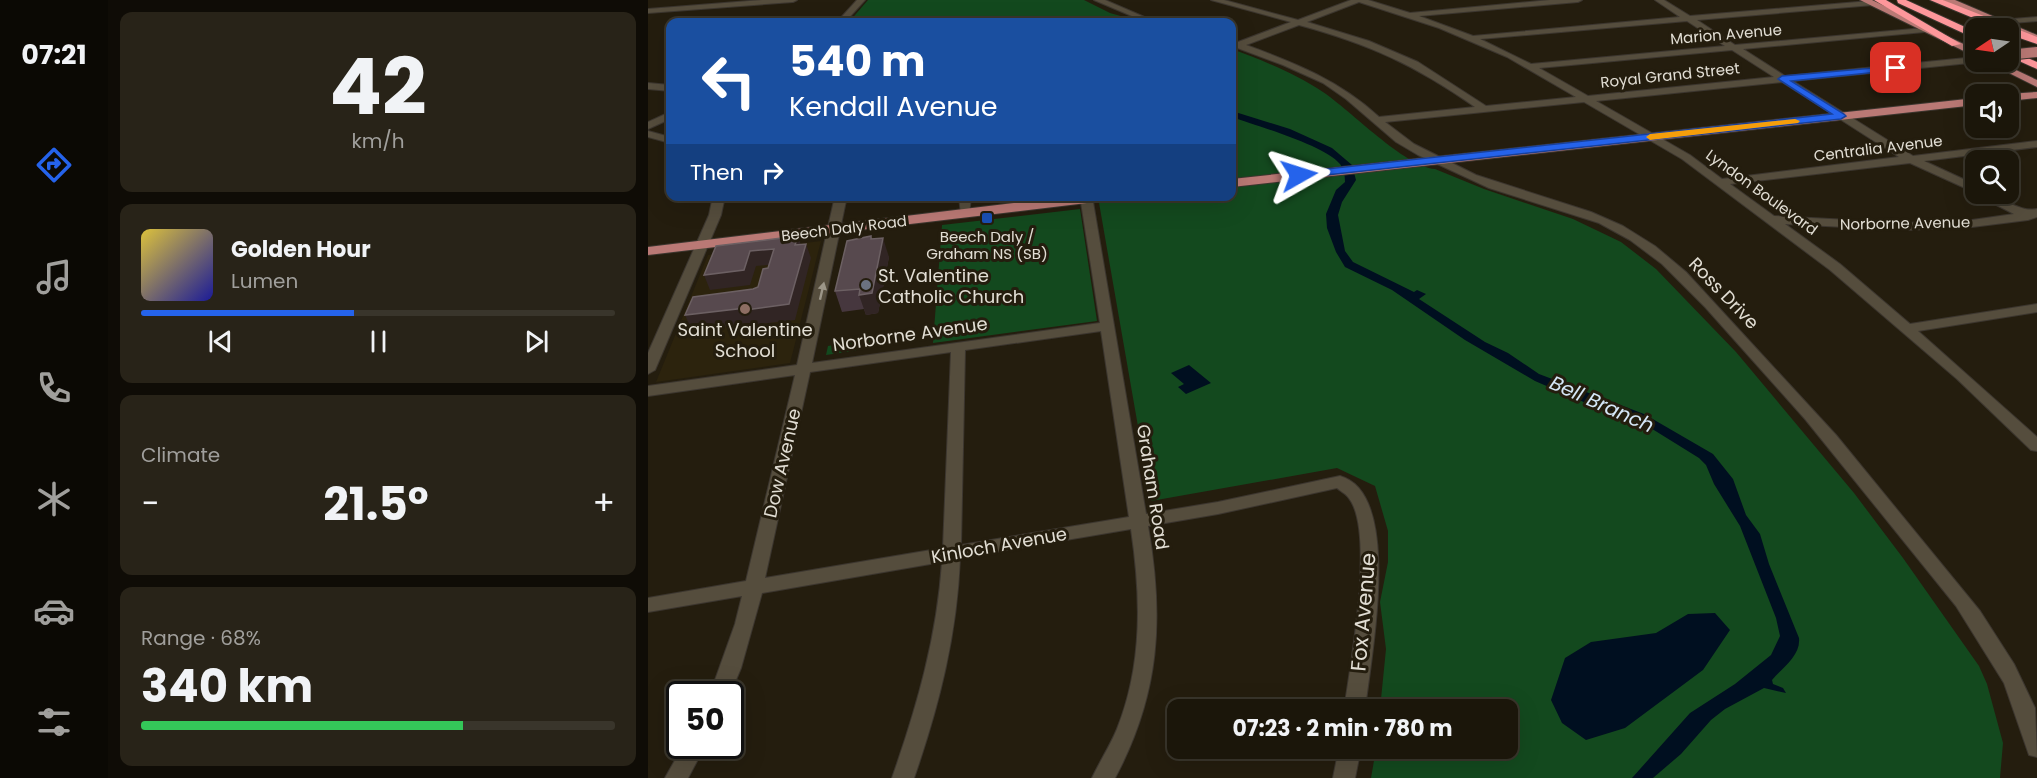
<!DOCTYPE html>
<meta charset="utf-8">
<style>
:root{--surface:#1b160a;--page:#282318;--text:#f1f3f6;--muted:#a09f9c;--line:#39352b;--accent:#2563eb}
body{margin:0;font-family:Poppins,sans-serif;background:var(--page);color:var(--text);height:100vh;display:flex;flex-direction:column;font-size:22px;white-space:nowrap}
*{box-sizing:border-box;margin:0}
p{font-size:20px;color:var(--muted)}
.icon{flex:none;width:33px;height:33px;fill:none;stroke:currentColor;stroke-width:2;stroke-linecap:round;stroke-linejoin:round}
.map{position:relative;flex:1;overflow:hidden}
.panel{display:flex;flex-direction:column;gap:12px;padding:12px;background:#0f0c06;width:540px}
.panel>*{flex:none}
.banner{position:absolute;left:18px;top:18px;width:570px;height:183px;border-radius:12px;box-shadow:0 6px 24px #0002,0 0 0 2px var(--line);background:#1a4fa0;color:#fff;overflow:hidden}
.needle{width:39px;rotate:257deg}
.buttons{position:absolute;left:1317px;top:18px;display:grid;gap:12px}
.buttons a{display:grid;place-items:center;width:54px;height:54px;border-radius:12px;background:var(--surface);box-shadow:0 6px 24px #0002,0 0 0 2px var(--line);font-size:30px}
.speed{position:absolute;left:18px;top:681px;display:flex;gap:12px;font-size:30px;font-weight:700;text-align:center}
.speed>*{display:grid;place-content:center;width:78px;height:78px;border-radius:50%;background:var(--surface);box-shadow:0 6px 24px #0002,0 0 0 2px var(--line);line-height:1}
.speed .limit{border:3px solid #111;border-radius:9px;background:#fff;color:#111}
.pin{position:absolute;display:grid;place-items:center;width:51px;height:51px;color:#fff;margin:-26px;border-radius:12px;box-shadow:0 3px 9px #0006}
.me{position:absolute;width:66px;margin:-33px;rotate:84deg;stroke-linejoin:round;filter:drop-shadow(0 0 4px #0008)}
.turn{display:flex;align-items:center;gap:21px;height:126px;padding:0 24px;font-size:27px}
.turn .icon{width:78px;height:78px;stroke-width:2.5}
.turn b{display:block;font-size:42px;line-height:51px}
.then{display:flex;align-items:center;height:57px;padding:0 24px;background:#0003;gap:12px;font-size:22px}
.big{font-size:45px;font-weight:700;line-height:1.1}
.panel .tile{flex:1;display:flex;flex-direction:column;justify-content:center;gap:9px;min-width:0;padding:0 21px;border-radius:12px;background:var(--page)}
.panel .dial{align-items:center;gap:0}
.dial b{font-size:78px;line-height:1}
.song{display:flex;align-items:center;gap:18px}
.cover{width:72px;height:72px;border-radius:9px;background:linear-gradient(135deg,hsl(50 70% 55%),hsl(240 70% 35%))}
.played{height:6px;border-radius:3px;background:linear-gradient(90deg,var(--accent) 45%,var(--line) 45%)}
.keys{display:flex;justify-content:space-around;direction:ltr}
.heat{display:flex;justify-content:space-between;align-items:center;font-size:33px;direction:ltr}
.charge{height:9px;border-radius:4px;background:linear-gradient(90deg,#34c759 68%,var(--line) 0)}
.trip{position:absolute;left:519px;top:699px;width:351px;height:60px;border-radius:12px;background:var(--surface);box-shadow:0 6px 24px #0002,0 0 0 2px var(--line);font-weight:700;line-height:60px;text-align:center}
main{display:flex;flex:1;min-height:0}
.tab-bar{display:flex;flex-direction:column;width:108px;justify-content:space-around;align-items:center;background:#0b0904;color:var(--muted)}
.tab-bar .icon{width:42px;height:42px}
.tab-bar .current{color:var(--accent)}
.tab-bar b{font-size:27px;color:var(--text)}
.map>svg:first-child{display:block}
</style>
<main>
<nav class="tab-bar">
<b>07:21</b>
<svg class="icon current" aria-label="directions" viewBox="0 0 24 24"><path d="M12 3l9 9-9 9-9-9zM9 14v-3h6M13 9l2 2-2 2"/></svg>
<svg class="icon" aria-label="music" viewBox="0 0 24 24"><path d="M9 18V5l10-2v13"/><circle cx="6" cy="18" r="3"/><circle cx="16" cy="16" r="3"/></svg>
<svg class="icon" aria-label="phone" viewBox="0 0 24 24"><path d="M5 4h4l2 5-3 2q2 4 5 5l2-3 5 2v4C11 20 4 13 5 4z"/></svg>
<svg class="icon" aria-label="climate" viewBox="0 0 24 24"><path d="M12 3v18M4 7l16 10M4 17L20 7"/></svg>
<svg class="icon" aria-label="car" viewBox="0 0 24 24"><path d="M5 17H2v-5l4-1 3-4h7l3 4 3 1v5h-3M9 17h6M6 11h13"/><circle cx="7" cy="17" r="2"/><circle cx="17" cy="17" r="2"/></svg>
<svg class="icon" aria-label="filters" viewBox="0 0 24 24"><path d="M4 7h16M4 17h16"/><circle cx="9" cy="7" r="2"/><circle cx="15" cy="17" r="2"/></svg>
</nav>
<section class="panel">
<div class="tile dial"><b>42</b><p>km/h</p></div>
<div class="tile">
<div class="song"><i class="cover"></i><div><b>Golden Hour</b><p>Lumen</p></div></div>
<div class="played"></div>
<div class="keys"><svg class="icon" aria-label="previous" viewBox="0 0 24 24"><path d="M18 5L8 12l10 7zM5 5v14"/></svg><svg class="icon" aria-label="pause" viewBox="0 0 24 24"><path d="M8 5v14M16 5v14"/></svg><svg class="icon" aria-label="next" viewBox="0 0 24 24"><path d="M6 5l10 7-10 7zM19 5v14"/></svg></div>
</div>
<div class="tile"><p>Climate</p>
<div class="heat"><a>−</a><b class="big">21.5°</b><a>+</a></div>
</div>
<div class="tile"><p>Range · 68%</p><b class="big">340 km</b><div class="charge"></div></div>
</section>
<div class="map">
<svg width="1389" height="778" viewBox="0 0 1389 778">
<rect width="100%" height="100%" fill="#241d0e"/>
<polygon fill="#2c230d" points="173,241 142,363 8,382 60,255"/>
<g fill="#13491e">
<polygon points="220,0 436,0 462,13 494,22 201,22"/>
<path d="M 584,49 C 614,60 648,74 675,92 C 702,110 757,167 787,169 L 836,189 L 925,219 L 973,242 L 1008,269 L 1088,352 L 1206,493 L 1255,558 L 1331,666 L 1339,684 L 1355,743 L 1352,778 L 723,778 L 728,749 L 860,748 L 860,710 L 732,709 L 738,649 L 732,602 L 740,562 L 740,531 L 727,486 L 689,468 L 503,501 L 450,197 L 584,196 Z"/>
<polygon points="432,209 449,321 285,343 294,225"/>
<polygon points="228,337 227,342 206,351 178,355 180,346"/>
</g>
<g fill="#000f20">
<path d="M 584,111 L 642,129 L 684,148 L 704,165 L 708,180 L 694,202 L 690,215 L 697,251 L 705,262 L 766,292 L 769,290 L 778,294 L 771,299 L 837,342 L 860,353 L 891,374 L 996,414 L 1065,454 L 1085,479 L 1098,515 L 1112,534 L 1121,564 L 1151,638 C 1153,656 1134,668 1124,680 L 1125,684 L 1135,688 L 1138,693 L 1116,688 L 1077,709 L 1063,720 L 1033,754 L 1005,778 L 984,778 L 1042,713 L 1087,684 L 1123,655 L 1132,636 L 1128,618 L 1092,526 L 1066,484 L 1058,465 L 1051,458 L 993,422 L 954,410 L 887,381 L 817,340 L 744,290 L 697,267 L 688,252 L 679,228 L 678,214 L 688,190 L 697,182 C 697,176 696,169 692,164 C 676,145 609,126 584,117 Z"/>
<polygon points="541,365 563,383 538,394 530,387 536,384 523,373"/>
<polygon points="1067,613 1082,630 1055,670 977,728 938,740 914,723 903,700 917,658 943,642 1008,633 1040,614"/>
</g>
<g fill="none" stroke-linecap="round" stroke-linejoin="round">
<defs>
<g id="minor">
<polygon points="114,0 149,0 145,2 0,13 0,9"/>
<polygon points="209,0 217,0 197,22 189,22"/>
<polygon points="446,0 457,0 508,22 498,22"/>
<path d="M 563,0 L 576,0 L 650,20 L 703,0 L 720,0 L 762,13 L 902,0 L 934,0 L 930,2 L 771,16 L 825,36 L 1032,17 L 1007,0 L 1016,0 L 1042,16 L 1222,1 L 1225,1 L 1225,5 L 1049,20 L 1087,45 L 1276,28 L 1280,30 L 1276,32 L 1095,49 L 1137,76 L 1328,57 L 1328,62 L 1331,62 L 1145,81 L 1265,156 L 1389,141 L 1389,147 L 1276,161 L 1328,185 L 1328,193 L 1262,163 L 1082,184 L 1126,216 L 1258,223 L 1324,220 L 1366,214 L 1331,196 L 1330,194 C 1354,194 1369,213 1389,209 L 1389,217 L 1380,220 L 1324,227 L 1258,230 L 1137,224 L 1192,264 L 1262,324 L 1389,304 L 1389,312 L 1270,331 L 1389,437 L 1389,451 L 1383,450 L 1309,379 L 1182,270 L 1034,159 L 936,102 L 737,122 L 766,144 L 828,175 L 943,212 L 975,226 L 1007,246 L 1038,272 L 1188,435 L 1332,611 L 1366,664 L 1387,708 L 1389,757 L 1381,755 L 1356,683 L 1308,606 L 1157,419 L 1057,307 L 1014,264 L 982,240 L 951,223 L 841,188 L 770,155 L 748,142 L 698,99 L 675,83 L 635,65 L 584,46 L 584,41 L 590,42 L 643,22 ZM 711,2 L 791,28 L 859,57 L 928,97 L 838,106 L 770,62 L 721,41 L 659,22 ZM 1039,21 L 1077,46 L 883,64 L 832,39 ZM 651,25 C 721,44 767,65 827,107 L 731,117 C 692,81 647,63 598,45 ZM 1084,50 L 1126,77 L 940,96 L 891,68 ZM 1134,82 L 1251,157 L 1074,179 L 1042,155 L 948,101 Z"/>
<polygon points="1389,17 1389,21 1352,24 1348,22 1352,20"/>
<polygon points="0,83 22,85 22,91 0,89"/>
<polygon points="22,112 22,119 0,129 0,122"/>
<polygon points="0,131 22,137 22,143 0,137"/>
<polygon points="65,196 77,196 73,215 7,370 0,374 0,353 61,215"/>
<path d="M 187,196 L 199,196 L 164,363 L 452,323 L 432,196 L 444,196 L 498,514 L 570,502 L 692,476 C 756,494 722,660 717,710 L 696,710 C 702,667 728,529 700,497 C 697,493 692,491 689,488 L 570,514 L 500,526 C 516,618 512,694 467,778 L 444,778 C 452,761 462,746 469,729 C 495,664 493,596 483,529 L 312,558 C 309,635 291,706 266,778 L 244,778 C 269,707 289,637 294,562 L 114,593 L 93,668 L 82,694 L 62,694 L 87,624 L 94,596 L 0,612 L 0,598 L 98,581 L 147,375 L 0,396 L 0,386 L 149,365 ZM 453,331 L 481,517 L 313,545 L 317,350 ZM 303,352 L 295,548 L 117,578 L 162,372 Z"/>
<polygon points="311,196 323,196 321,216 313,216"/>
<polygon points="35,746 57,746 40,778 17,778"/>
<polygon points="691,748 713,748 707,778 685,778"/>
</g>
<g id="major">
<polygon points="1212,0 1224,0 1328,50 1328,57"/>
<polygon points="1294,0 1307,0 1389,35 1389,42"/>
<polygon points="1339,62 1351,62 1389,80 1389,87"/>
<polygon points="1389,92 1389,98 1360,101 1360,94"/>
<polygon points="1328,98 1328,105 584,187 584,179"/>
<polygon points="425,196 471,196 464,200 0,255 0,247"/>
</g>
<g id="highway">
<polygon points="1226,0 1238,0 1313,44 1304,46"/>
<polygon points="1249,0 1258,0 1328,32 1328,39 1250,3"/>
<polygon points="1282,0 1295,0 1389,37 1389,44 1360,34 1360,28 1349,28"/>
<polygon points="1360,49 1389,62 1389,69 1360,56"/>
</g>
</defs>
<use href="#minor" stroke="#3c362f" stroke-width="2"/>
<use href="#major" stroke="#3c362f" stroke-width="2"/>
<use href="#highway" stroke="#3c362f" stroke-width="2"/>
<use href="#minor" fill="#554d3d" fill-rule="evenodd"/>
<use href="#major" fill="#ba7975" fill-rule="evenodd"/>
<use href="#highway" fill="#fe979b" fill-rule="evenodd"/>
<defs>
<polyline id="major-bridge" points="1360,55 1389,52"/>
</defs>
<use href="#major-bridge" stroke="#3c362f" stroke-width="12" stroke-linecap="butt"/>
<use href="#major-bridge" stroke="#ba7975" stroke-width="10"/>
</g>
<polygon fill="#46373e" points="223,236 224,239 241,257 230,313 218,315 216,309 194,312 187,291"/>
<g fill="#312524">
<polygon points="150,236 155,251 147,245"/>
<polygon points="235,238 241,257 230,313 218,315 211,295"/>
<polygon points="158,244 163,258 147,320 103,325 102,323 44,331 37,315 98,308"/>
<polygon points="126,249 131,264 108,266 102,285 62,290 56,275 102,251"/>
</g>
<g fill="#57494e" stroke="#6c6063" stroke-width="1.5">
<polygon points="150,236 147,245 158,244 141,304 97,310 98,308 37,315 45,297 105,289 110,287 115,269 120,268 126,249 102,251 96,270 56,275 68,246"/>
<polygon points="223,236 223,239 235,238 224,293 211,295 212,289 187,291 199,241"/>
</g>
<defs><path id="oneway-solid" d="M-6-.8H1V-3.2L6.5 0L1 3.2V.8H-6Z" transform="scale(1.5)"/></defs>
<use fill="#9c9688" href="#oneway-solid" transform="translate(174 291) rotate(-77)"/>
<polygon fill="#2563eb" stroke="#184099" stroke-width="1.5" points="1248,66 1250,66 1250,70 1143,81 1196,114 1198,116 1193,119 651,178 646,175 651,172 1184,114 1130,79 1134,76"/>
<polygon fill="#f59e0b" points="1147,119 1152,121 1150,123 1002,140 998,137 1002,134"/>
<rect fill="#1a4fb4" stroke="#241d0e" stroke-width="2" x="333" y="212" width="12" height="12" rx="3"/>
<circle fill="#6b7280" stroke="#241d0e" stroke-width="2" cx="218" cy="285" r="6"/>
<circle fill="#8d6e63" stroke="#241d0e" stroke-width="2" cx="97" cy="309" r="6"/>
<g text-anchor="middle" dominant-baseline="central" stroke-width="6" stroke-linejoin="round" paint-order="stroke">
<g font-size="15" fill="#e2ded4" stroke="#241d0e">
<text transform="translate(1078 34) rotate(-5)">Marion Avenue</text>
<text transform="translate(1022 75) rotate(-6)">Royal Grand Street</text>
<text transform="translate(1230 148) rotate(-7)">Centralia Avenue</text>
<text transform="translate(1114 192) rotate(36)">Lyndon Boulevard</text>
<text transform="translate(1257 223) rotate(-1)">Norborne Avenue</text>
<text transform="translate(196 228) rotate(-7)">Beech Daly Road</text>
</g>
<g font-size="15" fill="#e2ded4" stroke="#241d0e">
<text x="339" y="236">Beech Daly /<tspan x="339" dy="17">Graham NS (SB)</tspan></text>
</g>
<g font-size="18" fill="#e2ded4" stroke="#241d0e" text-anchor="start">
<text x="230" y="275">St. Valentine<tspan x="230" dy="21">Catholic Church</tspan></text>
<text x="97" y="329" text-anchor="middle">Saint Valentine<tspan x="97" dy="21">School</tspan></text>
</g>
<g font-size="18" fill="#e2ded4" stroke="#241d0e">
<text transform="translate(1076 293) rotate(46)">Ross Drive</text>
<text transform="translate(262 334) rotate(-8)">Norborne Avenue</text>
<text transform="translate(134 463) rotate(-77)">Dow Avenue</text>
<text transform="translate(505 487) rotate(81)">Graham Road</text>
<text transform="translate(351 545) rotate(-10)">Kinloch Avenue</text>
</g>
<g font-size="20" font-style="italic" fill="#d5e7f7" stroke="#241d0e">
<text transform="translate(954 404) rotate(24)">Bell Branch</text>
</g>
<g font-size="21" fill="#e2ded4" stroke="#241d0e">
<text transform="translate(715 612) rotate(-85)">Fox Avenue</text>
</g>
</g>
</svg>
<div class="buttons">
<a><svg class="needle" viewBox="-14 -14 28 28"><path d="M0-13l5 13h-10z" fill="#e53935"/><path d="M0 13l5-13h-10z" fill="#a09f9c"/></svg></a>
<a><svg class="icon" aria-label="sound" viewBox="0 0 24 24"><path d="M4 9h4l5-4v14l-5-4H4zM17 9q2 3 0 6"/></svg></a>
<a><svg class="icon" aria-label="search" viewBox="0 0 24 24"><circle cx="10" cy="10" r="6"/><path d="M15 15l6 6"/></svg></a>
</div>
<div class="speed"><div class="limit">50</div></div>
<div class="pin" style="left:1248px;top:68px;background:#d93025"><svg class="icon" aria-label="arrive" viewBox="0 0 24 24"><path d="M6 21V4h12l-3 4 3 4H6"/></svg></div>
<svg class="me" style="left:651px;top:175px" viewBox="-20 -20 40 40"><path d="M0-17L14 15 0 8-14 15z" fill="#2563eb" stroke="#fff" stroke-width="4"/></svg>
<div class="trip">07:23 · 2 min · 780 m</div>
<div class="banner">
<div class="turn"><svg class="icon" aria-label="left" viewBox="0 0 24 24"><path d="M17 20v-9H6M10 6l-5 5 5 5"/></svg><div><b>540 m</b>Kendall Avenue</div></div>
<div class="then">Then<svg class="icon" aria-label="right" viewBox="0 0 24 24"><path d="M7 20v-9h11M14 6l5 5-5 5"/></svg></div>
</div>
</div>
</main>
